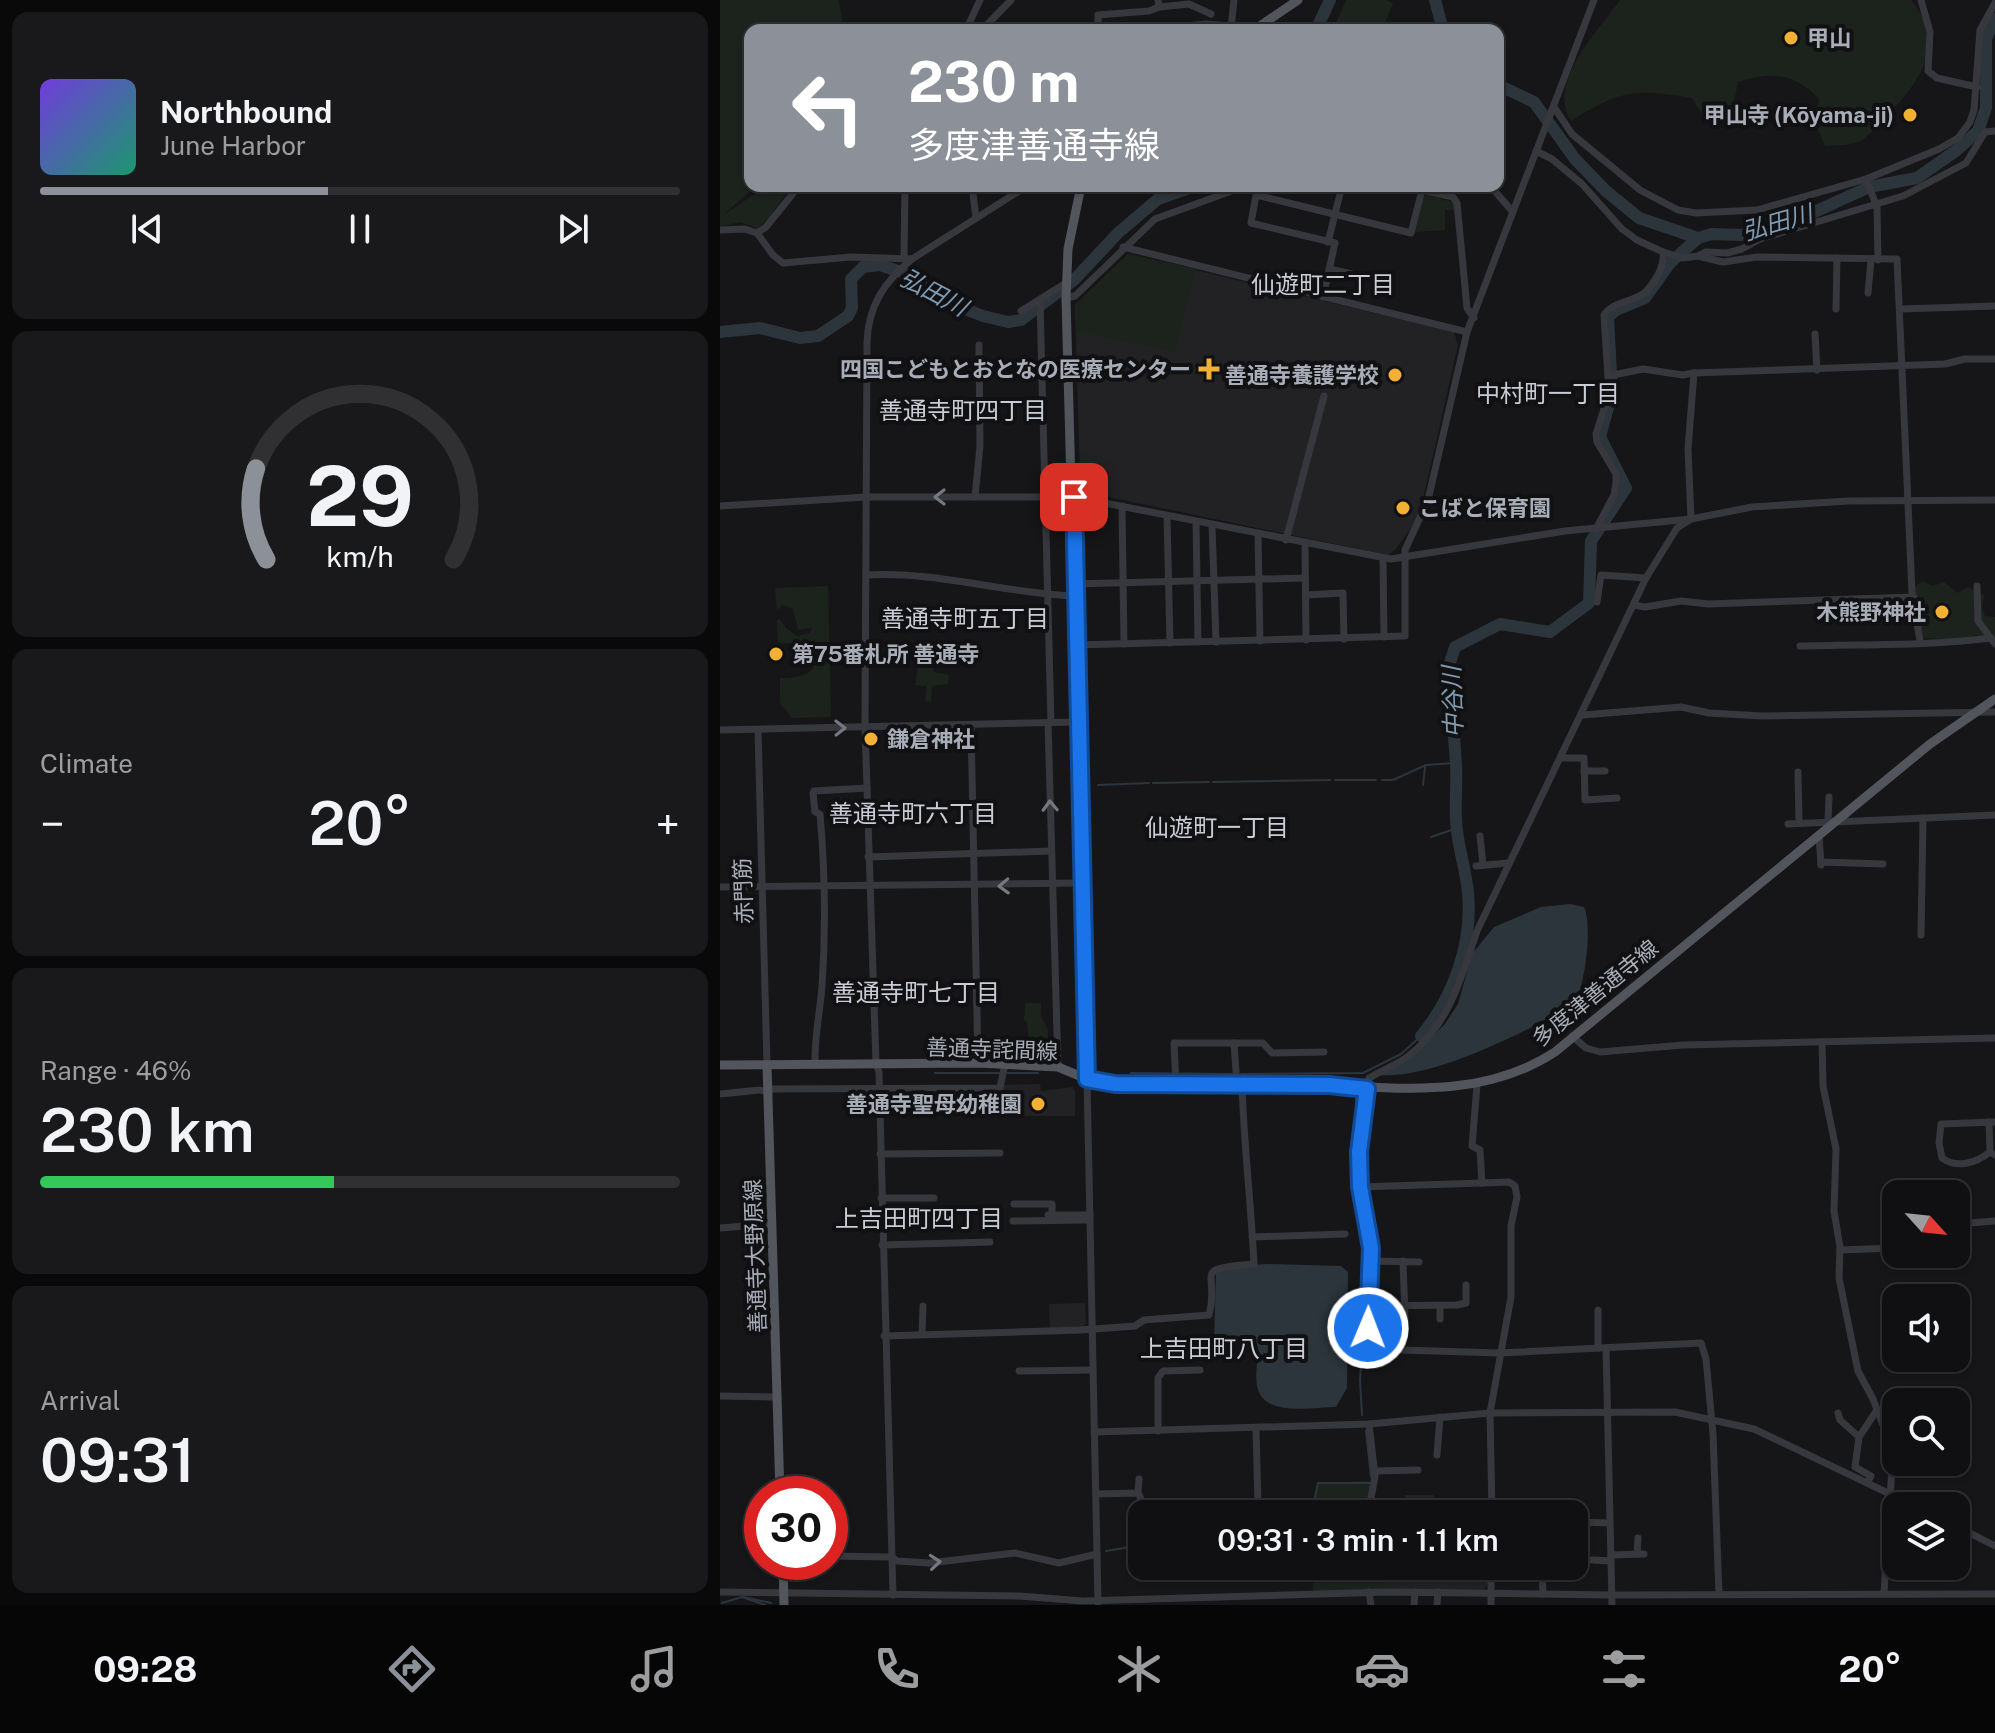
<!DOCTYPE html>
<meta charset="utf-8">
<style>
:root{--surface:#101012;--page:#19191b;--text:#f1f3f6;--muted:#9c9d9f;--line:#303032;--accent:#8c9099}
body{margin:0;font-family:"Public Sans","Noto Sans JP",sans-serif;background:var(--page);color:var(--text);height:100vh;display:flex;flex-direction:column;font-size:30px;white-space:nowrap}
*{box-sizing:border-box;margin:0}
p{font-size:26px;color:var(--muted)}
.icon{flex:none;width:44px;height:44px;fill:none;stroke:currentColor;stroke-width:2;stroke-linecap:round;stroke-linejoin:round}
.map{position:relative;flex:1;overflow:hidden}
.side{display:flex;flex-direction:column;gap:12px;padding:12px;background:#09090a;width:720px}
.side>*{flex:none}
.top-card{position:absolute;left:24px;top:24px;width:760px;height:168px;border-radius:16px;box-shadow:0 2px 6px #0004,0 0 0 2px var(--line);background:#8c9099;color:#fff;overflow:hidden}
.needle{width:52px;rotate:117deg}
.fabs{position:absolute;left:1162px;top:1180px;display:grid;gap:16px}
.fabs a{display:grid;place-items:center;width:88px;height:88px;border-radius:16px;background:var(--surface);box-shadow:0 2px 6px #0004,0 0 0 2px var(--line);font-size:40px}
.speed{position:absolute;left:24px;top:1476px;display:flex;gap:16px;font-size:40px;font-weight:700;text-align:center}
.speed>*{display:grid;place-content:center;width:104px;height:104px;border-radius:50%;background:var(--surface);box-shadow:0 2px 6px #0004,0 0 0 2px var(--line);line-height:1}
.speed .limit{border:12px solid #d22;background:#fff;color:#111}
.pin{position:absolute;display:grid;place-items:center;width:68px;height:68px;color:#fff;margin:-34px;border-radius:16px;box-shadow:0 4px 12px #0006}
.me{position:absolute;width:88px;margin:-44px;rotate:1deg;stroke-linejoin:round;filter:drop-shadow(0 0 6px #0008)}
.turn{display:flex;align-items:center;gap:28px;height:168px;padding:0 32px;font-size:36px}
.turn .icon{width:104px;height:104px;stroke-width:2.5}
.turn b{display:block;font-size:56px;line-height:68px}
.big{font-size:60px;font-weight:600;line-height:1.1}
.side .widget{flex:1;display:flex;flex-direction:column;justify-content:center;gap:12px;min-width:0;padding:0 28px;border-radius:16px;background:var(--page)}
.side .dial{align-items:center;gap:0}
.dial svg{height:208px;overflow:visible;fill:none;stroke:var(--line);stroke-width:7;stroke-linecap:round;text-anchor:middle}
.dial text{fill:var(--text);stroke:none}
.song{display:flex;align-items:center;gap:24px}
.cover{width:96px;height:96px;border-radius:12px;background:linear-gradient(135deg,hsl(260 70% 55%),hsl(160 70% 35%))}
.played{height:8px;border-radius:4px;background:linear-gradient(90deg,var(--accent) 45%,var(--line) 45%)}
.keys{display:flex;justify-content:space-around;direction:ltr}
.heat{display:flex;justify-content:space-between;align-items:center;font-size:44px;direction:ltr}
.charge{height:12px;border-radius:6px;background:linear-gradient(90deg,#34c759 46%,var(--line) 0)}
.trip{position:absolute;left:408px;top:1500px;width:460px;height:80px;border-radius:16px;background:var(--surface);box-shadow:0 2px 6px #0004,0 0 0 2px var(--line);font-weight:600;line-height:80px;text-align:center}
.dock{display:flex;height:128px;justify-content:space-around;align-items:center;background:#060607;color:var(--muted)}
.dock .icon{width:56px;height:56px}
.dock .selected{color:var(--accent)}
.dock b{font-size:36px;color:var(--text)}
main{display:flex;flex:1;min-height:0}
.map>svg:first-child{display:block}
</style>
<main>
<section class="side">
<div class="widget">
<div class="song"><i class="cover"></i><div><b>Northbound</b><p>June Harbor</p></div></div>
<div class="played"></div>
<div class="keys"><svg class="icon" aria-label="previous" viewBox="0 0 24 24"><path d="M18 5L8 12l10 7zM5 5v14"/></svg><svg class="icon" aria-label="pause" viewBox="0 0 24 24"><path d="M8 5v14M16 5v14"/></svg><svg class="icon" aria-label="next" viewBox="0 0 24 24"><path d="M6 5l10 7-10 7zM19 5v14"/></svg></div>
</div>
<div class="widget dial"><svg viewBox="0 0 100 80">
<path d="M14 69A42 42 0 1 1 86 69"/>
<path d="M14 69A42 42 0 0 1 10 34" stroke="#8c9099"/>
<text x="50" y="56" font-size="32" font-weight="700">29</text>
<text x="50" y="72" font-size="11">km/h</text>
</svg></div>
<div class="widget"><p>Climate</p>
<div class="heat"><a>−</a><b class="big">20°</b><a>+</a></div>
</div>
<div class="widget"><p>Range · 46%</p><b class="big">230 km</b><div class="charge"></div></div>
<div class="widget"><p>Arrival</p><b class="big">09:31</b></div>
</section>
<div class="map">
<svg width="1275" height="1605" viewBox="0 0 1275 1605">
<rect width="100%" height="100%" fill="#161618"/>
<g fill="#222225">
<polygon points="408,254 734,332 738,345 702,504 696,521 676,549 668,555 369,493 360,479 355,305"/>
<polygon points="320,1084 321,1091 352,1087 355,1090 355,1116 281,1116 281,1085"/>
<polygon points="365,1303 366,1323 363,1327 330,1328 329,1304"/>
<polygon points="685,1495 714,1495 716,1514 673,1514 673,1504 684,1503"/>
<polygon points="593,1566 768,1566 768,1583 764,1590 596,1591 593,1590"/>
</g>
<g fill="#1c231d">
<polygon points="0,0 119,0 123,30 30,30 30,186 36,186 3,215 47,186 72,186 48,219 37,228 20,222 0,227"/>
<polygon points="626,0 666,0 673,3 662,30 613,30"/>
<path d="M 900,0 L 1191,0 C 1228,44 1199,84 1164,118 C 1157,125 1150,135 1142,140 C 1132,146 1116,145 1105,146 L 1095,123 L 1099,99 C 1075,73 1050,71 1018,82 L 1013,107 L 1002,123 L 984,118 L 972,98 C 915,88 900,90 851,121 C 826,83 879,30 900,0 Z"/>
<polygon points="707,194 735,203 735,210 725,210 725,230 695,232 704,196"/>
<polygon points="408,254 476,269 455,352 356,331 355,305"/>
<polygon points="1202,581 1213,586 1224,582 1237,593 1248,587 1264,595 1262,607 1265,616 1275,617 1275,638 1256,635 1243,640 1201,638 1196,632 1195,587"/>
<path d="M 108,586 L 111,717 L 72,718 L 60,703 L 60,678 C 82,678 99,675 96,650 L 86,643 L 58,643 L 57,620 L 60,619 L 66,628 L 77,636 L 90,633 L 92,628 L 78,630 L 73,609 L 63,605 L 57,610 L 55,588 Z"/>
<polygon points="213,657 213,672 229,675 228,684 212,686 211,702 205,701 207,686 195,685 199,660"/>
<polygon points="305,1003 321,1003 321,1016 328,1030 328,1053 310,1053 307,1021 304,1021"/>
<polygon points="648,1481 652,1483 649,1514 593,1514 597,1483"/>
<polygon points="593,1566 664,1566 664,1589 594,1591"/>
</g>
<g fill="#2c353c">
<path d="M 850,904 L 864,907 C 873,925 865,989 853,1006 C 805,1031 713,1080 659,1075 L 686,1062 L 725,1024 L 738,1004 L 752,954 L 774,927 L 821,907 Z"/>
<path d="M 546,1264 L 621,1266 L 628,1272 L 627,1388 L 616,1407 C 593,1407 543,1418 537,1386 C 535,1374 538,1359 538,1347 L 531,1340 L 494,1343 L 496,1270 L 501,1267 Z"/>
</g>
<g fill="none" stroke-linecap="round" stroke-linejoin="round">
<g stroke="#2c353c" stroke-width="2">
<polyline points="615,780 656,780"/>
<polyline points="662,780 673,780 706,765 736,763"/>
<polyline points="493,782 610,780"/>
<polyline points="433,783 489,782"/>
<polyline points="378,785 429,783"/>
<polyline points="703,785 705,767"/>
<polyline points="711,837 737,828"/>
<polyline points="215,1073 281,1073"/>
<polyline points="287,1073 318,1073"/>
<polyline points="411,1073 514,1074"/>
<polyline points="521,1074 643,1073 681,1054 701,1036"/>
<polyline points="636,1179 636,1096"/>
<polyline points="639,1201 646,1262 640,1381 642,1415"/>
<polyline points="646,1431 651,1477"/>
<polyline points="594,1502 598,1483 650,1483"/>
<polyline points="386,1551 422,1545"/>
<polyline points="23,1597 51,1603"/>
<polyline points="2,1603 22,1597 45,1605"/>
</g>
<g stroke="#2c353c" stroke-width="12">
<polyline points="715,0 723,30"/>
<polyline points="596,30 610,0"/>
<polyline points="778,85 814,102 855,159 886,191 919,218 978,238 992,234 1022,235 1077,220 1149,187 1197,178 1237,150 1258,131 1266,108 1266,39 1275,19"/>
<polyline points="0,332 40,328 80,338 98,336 128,316 132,308 131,279 143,267 160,265 187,274 217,298 263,316 288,322 301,320 354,280 398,233 438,199 475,186"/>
<path d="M 701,1036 C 733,998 753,943 748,893 C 746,869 737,845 736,820 C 735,802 737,783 736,765 C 734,732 731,699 729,666 L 735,647 L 780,624 L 830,632 L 869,603 L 871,541 L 906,488 L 880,437 L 892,393 L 888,317 L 896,310 L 925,298 L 950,263 L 978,238"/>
</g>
<g stroke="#37383d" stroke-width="7">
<polyline points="1201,0 1210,32 1208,71 1217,78 1257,87"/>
<polyline points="439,7 469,4 491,14"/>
<polyline points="511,28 514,0"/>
<polyline points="435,29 486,24 511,26"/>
<polyline points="246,30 260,0"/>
<polyline points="262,30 291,0"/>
<polyline points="378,30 378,15 429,11 439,7 438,0"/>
<polyline points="834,107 852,134 920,190 958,210 976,213 1037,210 1146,179 1219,149 1238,138 1250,122 1254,110 1260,30 1275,3"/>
<polyline points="816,151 832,159 862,184 902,229 917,240 943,252 963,258 978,256 986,252 1007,253 1022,249 1040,239 1183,196 1246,163 1265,132 1275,131"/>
<polyline points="778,157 778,163"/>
<polyline points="1146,179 1157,207 1158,260"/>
<polyline points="252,186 256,218"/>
<polyline points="685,186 733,197 737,203 747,308 754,318"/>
<polyline points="774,186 773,189 792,211"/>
<polyline points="0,230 25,229 37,233 53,255 63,263 131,257 192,259 307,186"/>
<polyline points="37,233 46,227 79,186"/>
<polyline points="608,242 622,186"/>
<polyline points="403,247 747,332"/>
<polyline points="978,256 1003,262 1037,257 1177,259 1192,592 1200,641"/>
<polyline points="184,259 185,186"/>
<polyline points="609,269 636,275"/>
<polyline points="1148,293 1151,260"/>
<polyline points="603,297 615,243 531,223 536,195 691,233 702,190"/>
<polyline points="346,298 355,296 435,219 525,186"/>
<polyline points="320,301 331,723"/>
<polyline points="1116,309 1117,258"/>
<polyline points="1180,309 1275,306"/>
<polyline points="301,311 346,283"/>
<polyline points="1095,334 1097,370"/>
<polyline points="888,376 923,369 963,375 974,373"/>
<polyline points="255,497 260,446 259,345"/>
<polyline points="0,506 146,497 354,497 671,559 845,531 971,519 1032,507 1128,501 1275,500"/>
<polyline points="402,506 404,644"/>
<polyline points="447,516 450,643"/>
<path d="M 971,519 L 957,528 L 926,578 L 757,931 C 741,978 729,1026 687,1057 C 676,1065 661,1071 649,1078 L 639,1152 L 640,1187 L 651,1248 L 648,1349 L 779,1353 L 981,1343 L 986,1359 L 993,1434 L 999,1594"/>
<polyline points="971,519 968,449 974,373 1225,364 1245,359 1275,359"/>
<polyline points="476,522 478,642"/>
<polyline points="492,525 496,642"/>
<path d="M 876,529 L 894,495 L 896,482 L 896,474 L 877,442 L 876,434 L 889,393 L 884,315 C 893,301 912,303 924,293 C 935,285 945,264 943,252"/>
<polyline points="538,534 540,641"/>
<polyline points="566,540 604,396"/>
<polyline points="585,543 586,640"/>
<polyline points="663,558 664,637"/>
<path d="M 146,575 C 217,571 284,593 354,596"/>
<polyline points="354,584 585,578"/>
<polyline points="1257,586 1258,621 1275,644"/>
<polyline points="586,595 623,593 624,639"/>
<polyline points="877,602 881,575 926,578"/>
<polyline points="914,605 925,607 961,601 988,604 1194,597"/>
<polyline points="355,645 685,636 685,550 708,500 747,332 874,0"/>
<path d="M 1080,646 C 1144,644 1208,646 1271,638"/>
<polyline points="863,715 961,707 989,713 1042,716 1275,712"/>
<polyline points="328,723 338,1067"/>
<polyline points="251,725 258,1063"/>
<polyline points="0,730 357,722"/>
<polyline points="38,730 47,1065"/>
<polyline points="841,758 864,758 865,800 897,798"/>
<polyline points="864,771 885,771"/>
<polyline points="1078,772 1079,822"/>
<polyline points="1108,821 1109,797"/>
<polyline points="1068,824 1275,815"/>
<polyline points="1099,835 1101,865"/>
<polyline points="760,836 763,865"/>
<polyline points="148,857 331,851"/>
<polyline points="1101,862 1163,864"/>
<polyline points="756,866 788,863"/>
<polyline points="0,887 362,883"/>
<polyline points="1201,935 1203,818"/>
<polyline points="852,1036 866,1048 880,1052 963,1045 1275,1038"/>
<polyline points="1102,1042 1103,1086 1116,1149 1114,1211 1120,1247 1119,1278 1138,1371 1153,1399 1173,1451 1164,1593"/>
<polyline points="514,1043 517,1086"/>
<path d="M 95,1065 C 94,1038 100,1013 102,986 C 106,929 105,871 100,814 L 95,812 L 93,793 L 94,791 L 147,788"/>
<polyline points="367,1079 378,1603"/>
<polyline points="456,1085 454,1043 543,1043 552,1053 604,1052"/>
<polyline points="757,1085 752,1146 760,1150 762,1183 789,1182 795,1186 797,1197 791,1226 791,1297 770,1413 772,1514"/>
<polyline points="47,1089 280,1088 285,1064"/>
<polyline points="0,1094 40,1090 47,1092"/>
<polyline points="1269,1122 1270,1152"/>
<path d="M 1275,1122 L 1221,1124 L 1219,1143 L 1222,1158 C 1237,1169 1256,1163 1270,1152 L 1275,1155"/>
<polyline points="160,1154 280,1153"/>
<polyline points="640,1187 762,1183"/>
<polyline points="161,1198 214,1198"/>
<polyline points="294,1204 332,1204 332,1215"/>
<polyline points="328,1215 370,1215"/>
<polyline points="293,1221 370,1220"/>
<polyline points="1236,1224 1275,1221"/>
<polyline points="0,1228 52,1224"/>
<polyline points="532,1237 625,1234"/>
<polyline points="162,1245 270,1242"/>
<polyline points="1120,1250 1176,1248"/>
<polyline points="651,1261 699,1262"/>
<polyline points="683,1261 685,1317"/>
<polyline points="648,1306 737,1305 746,1303 746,1285"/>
<polyline points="720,1306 720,1319"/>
<polyline points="878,1310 878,1348"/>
<polyline points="202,1334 203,1306"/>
<path d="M 164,1336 L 361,1330 L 415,1326 L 424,1320 L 489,1315 C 501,1272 468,1269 534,1264 C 531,1204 524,1145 522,1086"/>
<polyline points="886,1348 892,1605"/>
<polyline points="299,1371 373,1370"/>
<polyline points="0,1396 56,1397"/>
<polyline points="1118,1413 1120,1420 1139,1437"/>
<polyline points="649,1424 655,1476 650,1504 652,1514"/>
<polyline points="438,1431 438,1378 443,1371 480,1370"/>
<polyline points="374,1432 649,1424 770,1413 955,1412 1034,1429 1195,1506"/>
<polyline points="717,1455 720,1417"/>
<polyline points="655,1471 698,1470"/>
<polyline points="1147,1483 1151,1476 1135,1467 1139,1437 1157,1410"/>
<polyline points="418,1493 419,1479"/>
<polyline points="376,1494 418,1493 423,1503 430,1504 538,1504 536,1429"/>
<polyline points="539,1514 538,1504 591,1505"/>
<polyline points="854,1522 890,1523"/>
<polyline points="1236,1526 1275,1546"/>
<polyline points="917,1554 918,1538"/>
<polyline points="891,1555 924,1554"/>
<polyline points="110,1556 171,1557 177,1561 209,1563 295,1553 339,1563 377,1554"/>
<polyline points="854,1559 891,1561"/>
<polyline points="822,1566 823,1594"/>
<polyline points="0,1592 299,1596 363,1601 668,1592 892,1595 1275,1594"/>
<polyline points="649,1592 651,1605"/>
<path d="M 173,1595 L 159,1072 L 156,1064 L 145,727 L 147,343 C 148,306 164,282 192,259"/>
<polyline points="694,1605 695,1592"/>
<polyline points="717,1605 718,1592"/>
<polyline points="771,1605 771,1566"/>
</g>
<g stroke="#53555c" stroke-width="9">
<polyline points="534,30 578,0"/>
<polyline points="361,186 348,249 346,298 367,1079"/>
<path d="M 0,1065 L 258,1063 L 338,1067 L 367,1079 L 395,1084 C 466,1085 539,1082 610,1085 C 689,1089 766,1097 835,1052 L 1210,744 L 1275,699"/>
<polyline points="47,1065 60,1494"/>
<polyline points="63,1562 64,1605"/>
</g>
</g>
<defs><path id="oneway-chevron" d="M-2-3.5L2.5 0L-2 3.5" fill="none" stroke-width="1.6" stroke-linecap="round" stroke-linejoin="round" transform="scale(2)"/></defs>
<g stroke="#757881">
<use href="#oneway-chevron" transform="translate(220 497) rotate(180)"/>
<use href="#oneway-chevron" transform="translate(120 728) rotate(-1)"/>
<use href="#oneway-chevron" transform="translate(330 806) rotate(-92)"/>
<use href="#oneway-chevron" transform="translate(284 886) rotate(178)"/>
<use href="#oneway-chevron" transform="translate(215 1562) rotate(-5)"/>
</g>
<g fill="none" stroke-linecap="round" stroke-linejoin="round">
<defs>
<polyline id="route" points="354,497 367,1079 395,1084 609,1085 647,1089 639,1152 640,1187 651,1248 648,1328"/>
</defs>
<use href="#route" stroke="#114b97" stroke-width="20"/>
<use href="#route" stroke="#1a73e8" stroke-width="14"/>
</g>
<g fill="#f2b134" stroke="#111113" stroke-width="3">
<circle cx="1071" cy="38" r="8"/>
<circle cx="1190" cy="115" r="8"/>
<path d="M485 357h8v8h8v8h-8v8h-8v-8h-8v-8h8z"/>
<circle cx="675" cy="375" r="8"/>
<circle cx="683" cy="508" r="8"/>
<circle cx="1222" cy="612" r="8"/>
<circle cx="56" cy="654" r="8"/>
<circle cx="151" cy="739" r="8"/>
<circle cx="318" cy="1104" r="8"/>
</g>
<g text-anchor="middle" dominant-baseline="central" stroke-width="8" stroke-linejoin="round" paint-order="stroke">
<g font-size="22" font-weight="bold" fill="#a8adb8" stroke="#111113" text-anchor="end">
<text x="1087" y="38" text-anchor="start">甲山</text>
<text x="1174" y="115">甲山寺 (Kōyama-ji)</text>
<text x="471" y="369">四国こどもとおとなの医療センター</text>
<text x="659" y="375">善通寺養護学校</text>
<text x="699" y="508" text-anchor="start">こばと保育園</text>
<text x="1206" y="612">木熊野神社</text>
<text x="72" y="654" text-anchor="start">第75番札所 善通寺</text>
<text x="167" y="739" text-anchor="start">鎌倉神社</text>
<text x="302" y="1104">善通寺聖母幼稚園</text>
</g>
<g font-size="22" fill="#a8adb8" stroke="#111113">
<text transform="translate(23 891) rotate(-92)">赤門筋</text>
<text transform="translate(875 993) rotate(-39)">多度津善通寺線</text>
<text transform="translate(272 1049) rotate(2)">善通寺詫間線</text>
<text transform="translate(35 1256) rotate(-92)">善通寺大野原線</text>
</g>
<g font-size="24" font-style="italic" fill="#7f9bb3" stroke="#111113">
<text transform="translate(1057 222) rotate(-16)">弘田川</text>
<text transform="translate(214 292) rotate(28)">弘田川</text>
<text transform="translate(732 702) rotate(-92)">中谷川</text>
</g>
<g font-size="24" fill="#c9ccd4" stroke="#111113">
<text x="603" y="284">仙遊町二丁目</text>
<text x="828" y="393">中村町一丁目</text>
<text x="243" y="410">善通寺町四丁目</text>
<text x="245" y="618">善通寺町五丁目</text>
<text x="193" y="813">善通寺町六丁目</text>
<text x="497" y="827">仙遊町一丁目</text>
<text x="196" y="992">善通寺町七丁目</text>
<text x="199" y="1218">上吉田町四丁目</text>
<text x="504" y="1348">上吉田町八丁目</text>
</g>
</g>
</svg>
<div class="fabs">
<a><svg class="needle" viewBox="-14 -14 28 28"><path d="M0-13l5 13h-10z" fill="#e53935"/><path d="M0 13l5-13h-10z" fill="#9c9d9f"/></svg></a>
<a><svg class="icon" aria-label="sound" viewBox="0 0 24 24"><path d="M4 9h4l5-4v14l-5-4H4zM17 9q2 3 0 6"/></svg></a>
<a><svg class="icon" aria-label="search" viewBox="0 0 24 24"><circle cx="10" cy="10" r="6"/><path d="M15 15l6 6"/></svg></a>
<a><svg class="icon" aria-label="layers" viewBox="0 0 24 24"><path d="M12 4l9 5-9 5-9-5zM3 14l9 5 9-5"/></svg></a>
</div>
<div class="speed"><div class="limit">30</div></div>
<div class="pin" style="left:354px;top:497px;background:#d93025"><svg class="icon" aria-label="arrive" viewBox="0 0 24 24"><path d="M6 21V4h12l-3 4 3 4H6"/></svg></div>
<svg class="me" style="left:648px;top:1328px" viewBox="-20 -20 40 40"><circle r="17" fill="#1a73e8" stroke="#fff" stroke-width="3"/><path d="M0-11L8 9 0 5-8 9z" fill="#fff"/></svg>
<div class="trip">09:31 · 3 min · 1.1 km</div>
<div class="top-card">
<div class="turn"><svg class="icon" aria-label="left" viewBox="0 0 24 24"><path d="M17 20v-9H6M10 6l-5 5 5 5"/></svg><div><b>230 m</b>多度津善通寺線</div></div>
</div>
</div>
</main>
<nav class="dock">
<b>09:28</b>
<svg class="icon selected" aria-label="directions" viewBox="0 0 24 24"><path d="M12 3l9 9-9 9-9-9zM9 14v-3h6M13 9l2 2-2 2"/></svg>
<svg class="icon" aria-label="music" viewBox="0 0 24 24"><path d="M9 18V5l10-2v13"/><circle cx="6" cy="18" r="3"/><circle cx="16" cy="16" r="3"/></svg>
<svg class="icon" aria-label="phone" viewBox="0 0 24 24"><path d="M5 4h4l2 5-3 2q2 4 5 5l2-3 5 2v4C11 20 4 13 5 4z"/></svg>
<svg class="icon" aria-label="climate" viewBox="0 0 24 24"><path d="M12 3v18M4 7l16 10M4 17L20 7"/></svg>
<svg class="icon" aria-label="car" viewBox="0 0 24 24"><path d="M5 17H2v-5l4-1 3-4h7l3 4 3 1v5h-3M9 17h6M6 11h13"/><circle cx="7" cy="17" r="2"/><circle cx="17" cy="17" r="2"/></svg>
<svg class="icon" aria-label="filters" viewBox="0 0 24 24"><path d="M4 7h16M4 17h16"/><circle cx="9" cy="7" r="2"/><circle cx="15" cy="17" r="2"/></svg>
<b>20°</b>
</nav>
